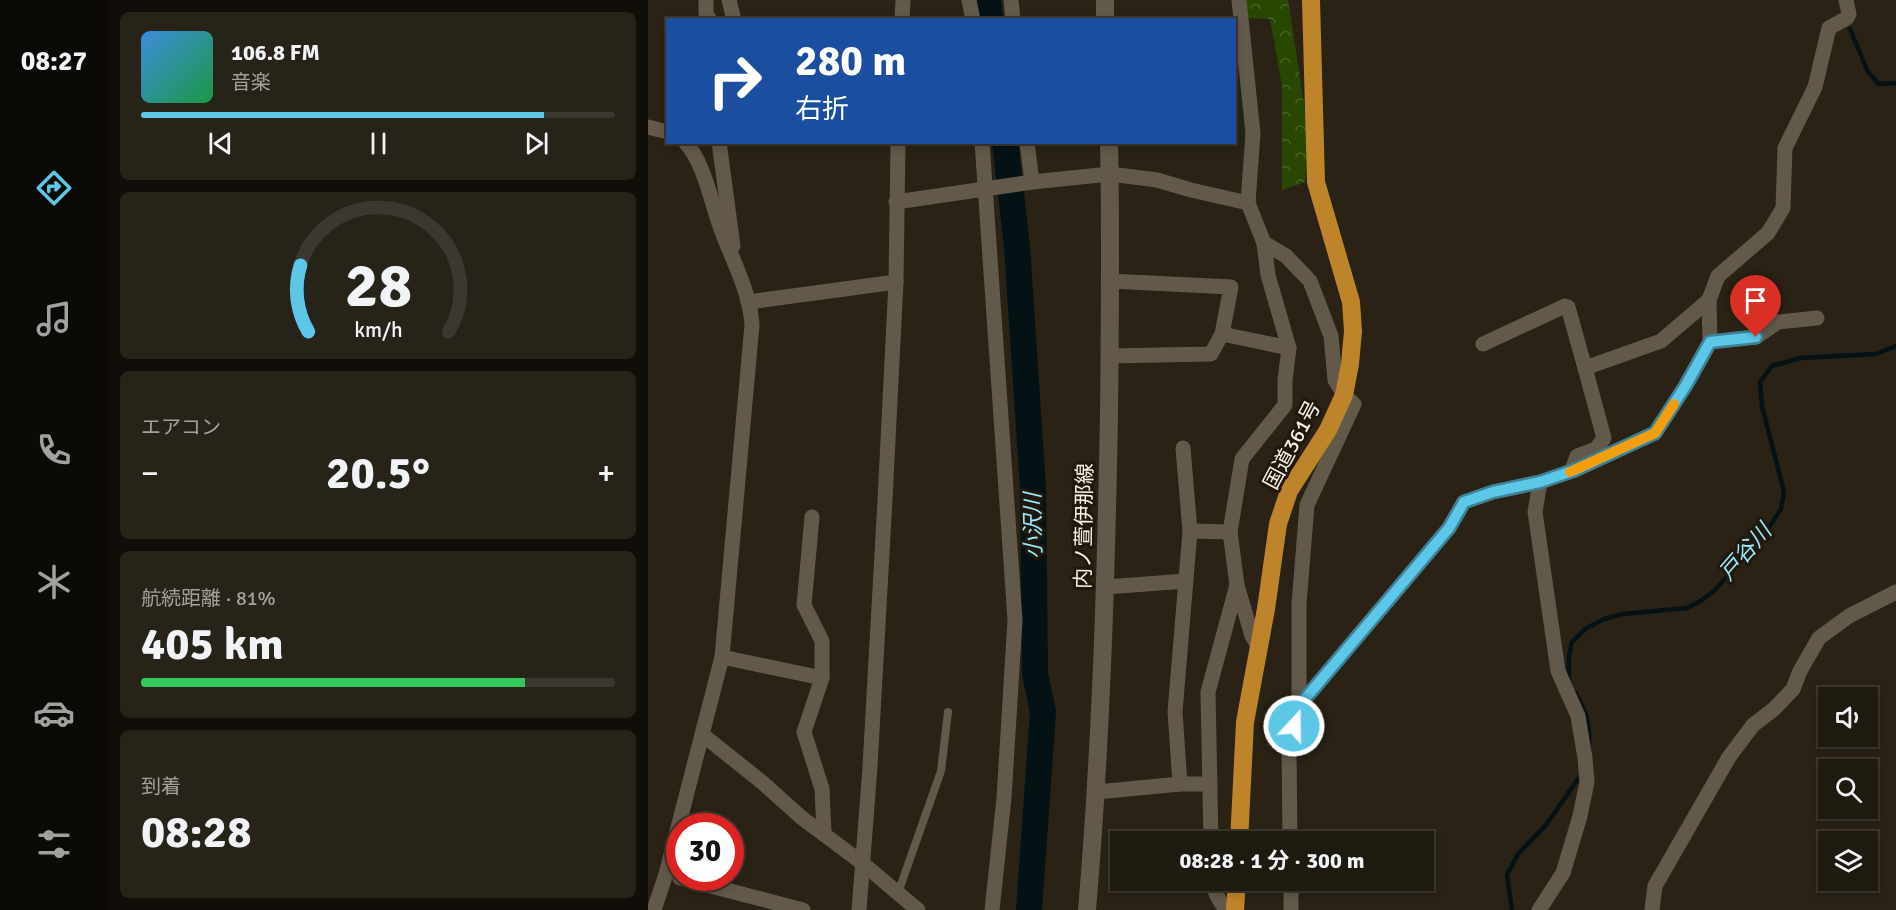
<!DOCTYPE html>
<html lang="ja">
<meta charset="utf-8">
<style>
:root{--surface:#1f1a10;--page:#272319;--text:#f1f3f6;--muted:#a1a19f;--line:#3c3830;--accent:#5cc7e7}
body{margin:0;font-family:Signika,"Noto Sans JP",sans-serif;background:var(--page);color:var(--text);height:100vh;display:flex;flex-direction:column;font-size:22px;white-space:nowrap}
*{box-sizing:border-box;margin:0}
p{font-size:20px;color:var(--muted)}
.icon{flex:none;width:33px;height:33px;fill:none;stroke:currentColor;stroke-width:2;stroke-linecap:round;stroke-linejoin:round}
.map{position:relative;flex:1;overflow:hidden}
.details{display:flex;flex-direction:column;gap:12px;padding:12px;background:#110e09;width:540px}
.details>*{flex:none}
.guide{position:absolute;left:18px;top:18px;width:570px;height:126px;border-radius:0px;box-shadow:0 3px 9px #0003,0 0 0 2px var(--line);background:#1a4fa0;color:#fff;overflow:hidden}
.fabs{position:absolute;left:1170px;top:687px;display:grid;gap:12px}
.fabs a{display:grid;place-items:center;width:60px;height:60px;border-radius:0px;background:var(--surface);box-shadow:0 3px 9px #0003,0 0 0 2px var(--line);font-size:30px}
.speed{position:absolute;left:18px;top:813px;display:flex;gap:12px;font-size:30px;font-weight:700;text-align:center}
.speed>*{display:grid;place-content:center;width:78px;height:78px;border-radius:50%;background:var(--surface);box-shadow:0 3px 9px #0003,0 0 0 2px var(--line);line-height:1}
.speed .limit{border:9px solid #d22;background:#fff;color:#111}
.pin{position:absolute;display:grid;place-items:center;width:51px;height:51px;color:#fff;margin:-62px -26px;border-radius:50% 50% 50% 0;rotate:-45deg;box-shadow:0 0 6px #0007}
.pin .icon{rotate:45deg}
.me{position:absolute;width:66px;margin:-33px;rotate:21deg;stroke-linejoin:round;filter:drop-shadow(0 0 4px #0008)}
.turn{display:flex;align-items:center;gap:21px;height:126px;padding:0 30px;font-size:27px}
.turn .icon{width:78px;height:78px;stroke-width:2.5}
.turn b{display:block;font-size:42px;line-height:51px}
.big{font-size:45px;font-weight:700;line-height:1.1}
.details .tile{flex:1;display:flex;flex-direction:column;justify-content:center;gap:9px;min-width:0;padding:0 21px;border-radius:9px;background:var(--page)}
.details .dial{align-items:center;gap:0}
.dial svg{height:156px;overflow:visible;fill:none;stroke:var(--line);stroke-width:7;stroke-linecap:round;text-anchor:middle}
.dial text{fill:var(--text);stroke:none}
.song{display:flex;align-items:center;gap:18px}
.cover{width:72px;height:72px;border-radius:9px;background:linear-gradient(135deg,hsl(210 70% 55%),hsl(140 70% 35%))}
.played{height:6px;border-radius:3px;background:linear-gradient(90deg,var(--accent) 85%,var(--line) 85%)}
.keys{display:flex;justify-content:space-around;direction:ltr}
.heat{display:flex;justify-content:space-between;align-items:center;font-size:33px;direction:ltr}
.charge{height:9px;border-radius:4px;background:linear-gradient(90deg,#34c759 81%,var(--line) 0)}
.trip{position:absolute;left:462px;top:831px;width:324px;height:60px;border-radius:0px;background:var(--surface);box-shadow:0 3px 9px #0003,0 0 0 2px var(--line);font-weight:700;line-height:60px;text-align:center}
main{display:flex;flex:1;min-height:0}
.tab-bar{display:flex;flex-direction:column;width:108px;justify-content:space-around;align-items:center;background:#0c0a06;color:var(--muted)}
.tab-bar .icon{width:42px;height:42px}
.tab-bar .current{color:var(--accent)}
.tab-bar b{font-size:27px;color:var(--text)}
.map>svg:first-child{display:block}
</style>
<main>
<nav class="tab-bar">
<b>08:27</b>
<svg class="icon current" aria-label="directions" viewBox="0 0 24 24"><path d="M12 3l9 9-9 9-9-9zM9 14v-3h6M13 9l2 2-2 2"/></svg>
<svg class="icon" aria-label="music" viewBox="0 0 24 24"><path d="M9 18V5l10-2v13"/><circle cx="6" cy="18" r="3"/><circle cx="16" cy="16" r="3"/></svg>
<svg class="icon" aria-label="phone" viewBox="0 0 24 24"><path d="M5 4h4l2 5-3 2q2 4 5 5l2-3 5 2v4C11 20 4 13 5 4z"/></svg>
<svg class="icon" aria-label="climate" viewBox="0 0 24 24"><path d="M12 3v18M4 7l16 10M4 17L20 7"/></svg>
<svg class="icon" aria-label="car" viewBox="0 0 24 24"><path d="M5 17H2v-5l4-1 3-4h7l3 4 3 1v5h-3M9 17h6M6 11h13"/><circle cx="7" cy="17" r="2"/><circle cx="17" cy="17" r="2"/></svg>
<svg class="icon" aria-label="filters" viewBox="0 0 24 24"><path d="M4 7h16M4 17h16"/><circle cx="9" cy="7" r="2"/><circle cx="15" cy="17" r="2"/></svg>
</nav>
<section class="details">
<div class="tile">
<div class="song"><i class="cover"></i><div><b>106.8 FM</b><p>音楽</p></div></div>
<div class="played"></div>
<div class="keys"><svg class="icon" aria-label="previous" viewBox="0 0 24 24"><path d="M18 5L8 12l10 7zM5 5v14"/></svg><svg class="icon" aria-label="pause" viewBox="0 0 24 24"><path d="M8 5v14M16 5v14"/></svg><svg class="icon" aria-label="next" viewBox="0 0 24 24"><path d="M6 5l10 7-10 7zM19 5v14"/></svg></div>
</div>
<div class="tile dial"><svg viewBox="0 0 100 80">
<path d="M14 69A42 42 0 1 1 86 69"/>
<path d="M14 69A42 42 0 0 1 10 35" stroke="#5cc7e7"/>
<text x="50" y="56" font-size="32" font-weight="700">28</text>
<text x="50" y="72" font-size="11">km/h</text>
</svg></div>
<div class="tile"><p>エアコン</p>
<div class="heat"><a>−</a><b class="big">20.5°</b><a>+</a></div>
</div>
<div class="tile"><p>航続距離 · 81%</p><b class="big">405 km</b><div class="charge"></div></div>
<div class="tile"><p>到着</p><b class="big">08:28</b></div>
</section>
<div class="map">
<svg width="1248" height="910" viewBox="0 0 1248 910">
<defs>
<pattern id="forest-crowns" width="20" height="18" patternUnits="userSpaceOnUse" patternTransform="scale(1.5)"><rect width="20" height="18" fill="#284800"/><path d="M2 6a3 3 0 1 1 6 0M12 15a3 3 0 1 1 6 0" fill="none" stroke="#486325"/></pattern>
</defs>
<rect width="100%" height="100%" fill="#292215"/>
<polygon fill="url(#forest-crowns)" points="591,0 640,0 660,130 657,182 634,190 634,86 622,19 600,18"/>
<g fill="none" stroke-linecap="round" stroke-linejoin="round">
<g stroke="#041216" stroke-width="4.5">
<polyline points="1202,29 1220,72 1231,84 1248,83"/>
<polyline points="921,682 921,656 924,642 937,629 956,619 975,614 1039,608 1054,600 1067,590 1118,532 1133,509 1136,492 1114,406 1112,382 1124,366 1152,358 1228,354 1248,346"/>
<path d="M 927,692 C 939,713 942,722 941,746"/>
<polyline points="864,910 859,875 870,854 898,825 930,779"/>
</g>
<g stroke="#041216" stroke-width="26">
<polyline points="340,0 342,20"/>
<polyline points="357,142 369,246 385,488 387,673 395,712 381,910"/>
</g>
<polyline stroke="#62594b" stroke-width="8" points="250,893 293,771 300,712"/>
<g stroke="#62594b" stroke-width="15">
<polyline points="58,0 58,14 62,20"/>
<polyline points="81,0 86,20"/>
<polyline points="321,0 325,20"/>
<polyline points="363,0 365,20"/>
<polyline points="591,0 605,133 600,203"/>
<polyline points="254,20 255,0"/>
<polyline points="0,127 20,132"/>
<polyline points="71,142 85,246"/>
<polyline points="334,142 367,620 356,798 344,910"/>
<polyline points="379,142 384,182"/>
<polyline points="248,202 384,182 462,174 509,180 543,190 600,203 616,243 638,256 662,281 683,336 687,380 696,395 706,404 659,505 651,604 651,706 641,747 642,842"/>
<polyline points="462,281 583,287 574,334 641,348"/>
<polyline points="100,302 248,282"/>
<polyline points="1062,342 1108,337 1130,322 1169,318"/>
<polyline points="835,344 917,306 920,307 937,368"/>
<polyline points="462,356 563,354 574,334"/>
<polyline points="927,470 925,467 929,456 948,449 956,438 937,368 1013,341 1061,300"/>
<polyline points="164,517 156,605 174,641 174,678 156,732 174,789 176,834"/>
<polyline points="542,531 582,532"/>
<polyline points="458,587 538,581"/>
<polyline points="610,645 604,636 589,585 582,532 594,459 637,405 637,380 641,348 620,275 616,243"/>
<polyline points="74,657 174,678"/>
<polyline points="651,706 801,528 816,502 845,492 892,482 927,470 1007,433 1038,385 1062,342 1061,300 1070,276 1120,233 1135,208 1137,148 1167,87 1181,28 1199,18 1201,14 1198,0"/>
<polyline points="55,735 115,783 154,818 213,862 270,910"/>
<polyline points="532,784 527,712 542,531 535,448"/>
<polyline points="449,792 532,784 562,784"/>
<polyline points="563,842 560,692 589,585"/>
<polyline points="32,878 155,910"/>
<path d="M 565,880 C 565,891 572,903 579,910"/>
<polyline points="643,880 643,910"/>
<path d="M 6,910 L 18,874 L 74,657 L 104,325 C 102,294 87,265 76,237 C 64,209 58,164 37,142"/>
<polyline points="211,910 222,767 237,500 248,282 250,142"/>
<polyline points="891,910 915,873 932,816 939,782 937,758 930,716 910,671 887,512 892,482"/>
<polyline points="1004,910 1007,886 1081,757 1105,725 1126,709 1145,689 1152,671 1171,638 1201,616 1248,592"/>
</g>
<g stroke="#62594b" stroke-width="18">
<polyline points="457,0 457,20"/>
<path d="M 439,910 C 453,745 458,581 461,415 C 462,324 463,233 461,142"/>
</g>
<g stroke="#bd842a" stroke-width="18">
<polyline points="591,842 597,722 618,609 630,524 641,491 680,430 696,395 702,364 705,331 703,302 668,182 663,0"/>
<polyline points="587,910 589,880"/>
</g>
</g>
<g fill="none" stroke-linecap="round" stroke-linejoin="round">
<defs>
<polyline id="route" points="646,726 651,706 801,528 816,502 845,492 892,482 927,470 1007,433 1038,385 1062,342 1108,337"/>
</defs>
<use href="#route" stroke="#3c8196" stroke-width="15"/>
<use href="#route" stroke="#5cc7e7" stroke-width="10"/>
<polyline stroke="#f59e0b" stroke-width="10" points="922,472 1007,433 1026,404"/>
</g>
<g text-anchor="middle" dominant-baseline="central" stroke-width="6" stroke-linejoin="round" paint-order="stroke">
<g font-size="21" fill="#f6f0e8" stroke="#20180c">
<text transform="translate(644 445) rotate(-62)">国道361号</text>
<text transform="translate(436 526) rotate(-89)">内ノ萱伊那線</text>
</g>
<g font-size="22" font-style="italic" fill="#99e8fd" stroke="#20180c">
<text transform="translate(385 526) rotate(-91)">小沢川</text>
<text transform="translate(1097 552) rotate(-49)">戸谷川</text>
</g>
</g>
</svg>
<div class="fabs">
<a><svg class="icon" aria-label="sound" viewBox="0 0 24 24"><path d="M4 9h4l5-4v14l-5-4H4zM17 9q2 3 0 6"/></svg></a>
<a><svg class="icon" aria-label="search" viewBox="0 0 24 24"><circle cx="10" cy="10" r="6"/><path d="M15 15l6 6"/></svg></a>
<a><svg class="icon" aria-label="layers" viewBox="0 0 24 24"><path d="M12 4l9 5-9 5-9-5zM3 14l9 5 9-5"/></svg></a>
</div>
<div class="speed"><div class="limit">30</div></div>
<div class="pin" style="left:1108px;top:337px;background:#d93025"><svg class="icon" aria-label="arrive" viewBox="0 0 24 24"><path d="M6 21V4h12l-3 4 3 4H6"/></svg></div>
<svg class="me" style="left:646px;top:726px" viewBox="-20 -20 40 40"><circle r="17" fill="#5cc7e7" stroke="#fff" stroke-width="3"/><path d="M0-11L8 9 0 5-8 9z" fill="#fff"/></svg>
<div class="trip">08:28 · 1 分 · 300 m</div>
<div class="guide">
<div class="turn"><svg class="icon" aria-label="right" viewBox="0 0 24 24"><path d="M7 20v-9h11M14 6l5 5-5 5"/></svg><div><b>280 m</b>右折</div></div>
</div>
</div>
</main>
